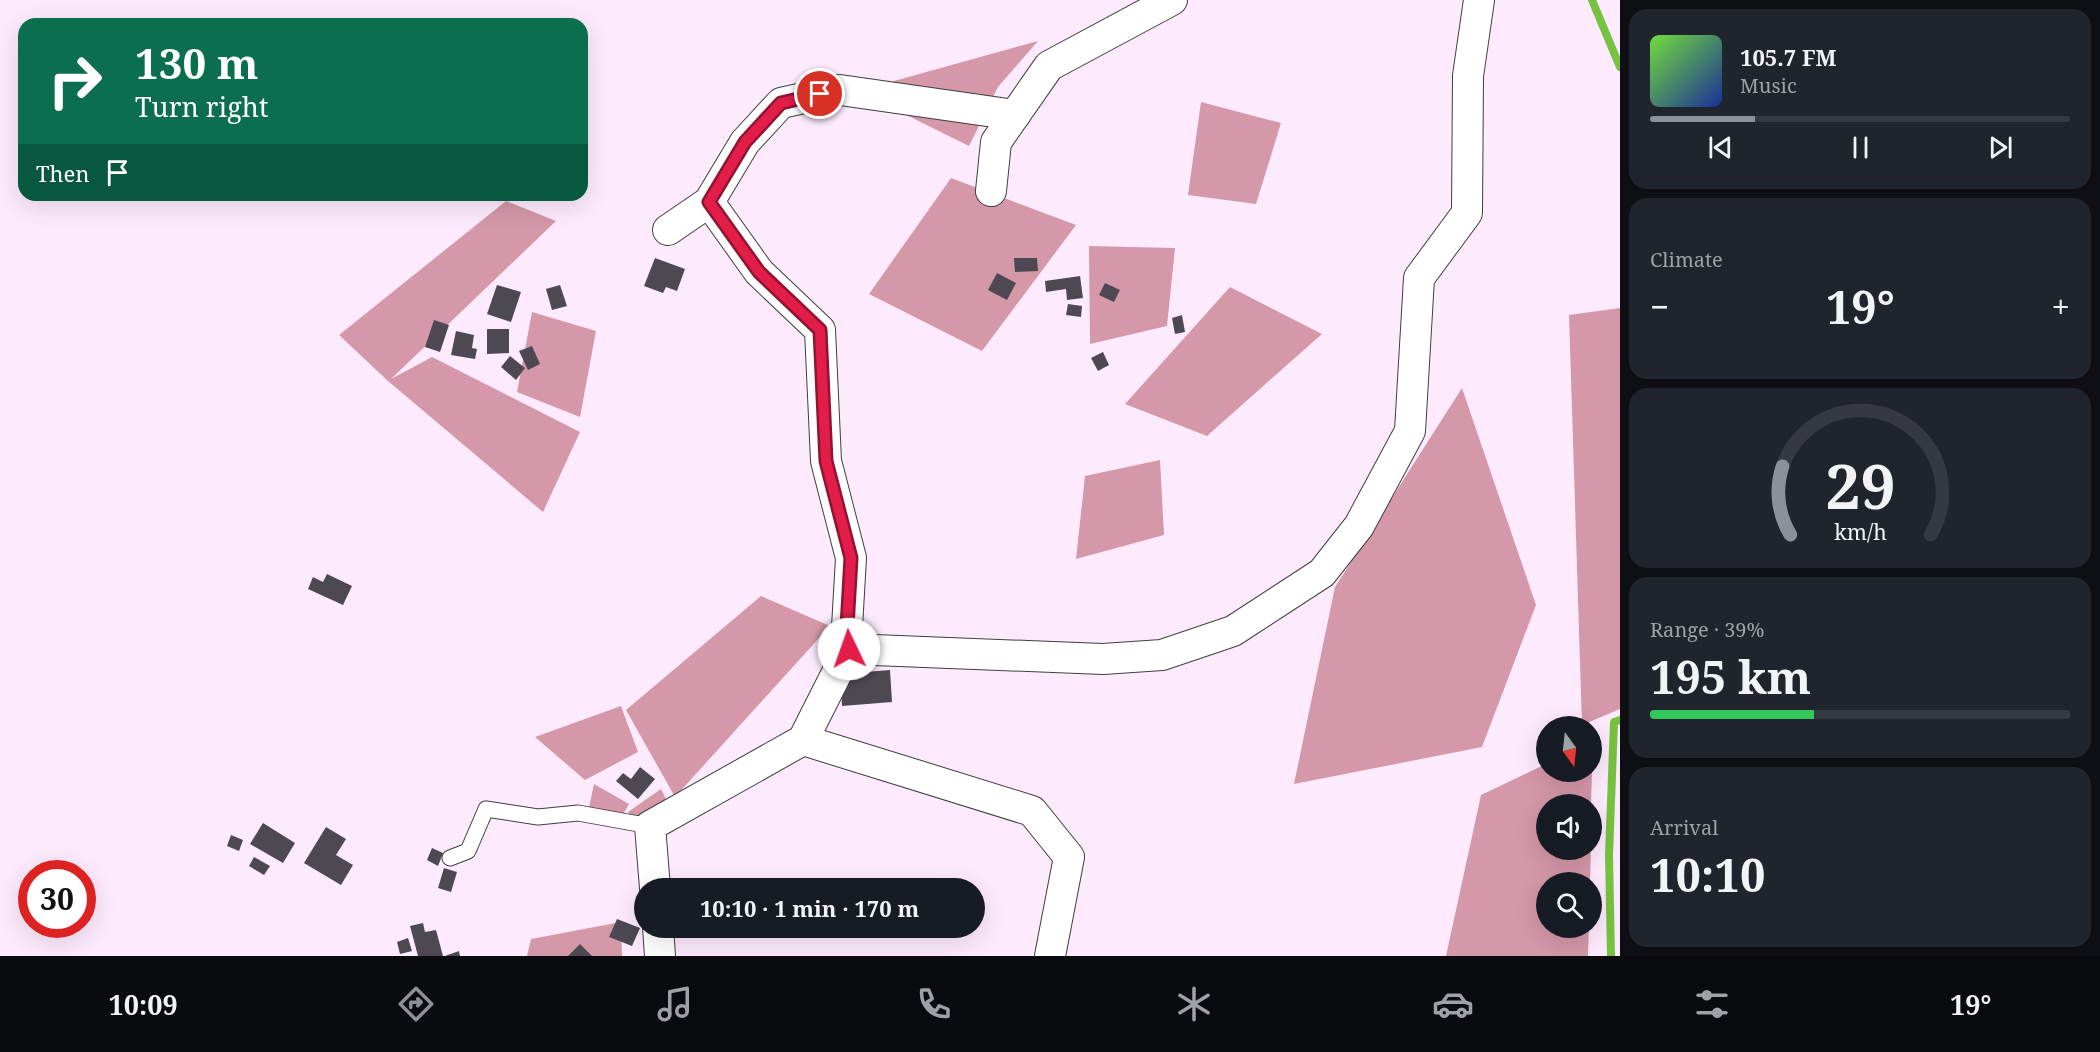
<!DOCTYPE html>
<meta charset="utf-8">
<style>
:root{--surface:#171b24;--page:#20242c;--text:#f1f3f6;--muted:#9ea1a6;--line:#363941;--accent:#8c9099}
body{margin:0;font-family:"Noto Serif",serif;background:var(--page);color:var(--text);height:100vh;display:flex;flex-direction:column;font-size:22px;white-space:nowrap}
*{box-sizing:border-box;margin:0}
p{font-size:20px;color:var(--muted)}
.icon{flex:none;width:33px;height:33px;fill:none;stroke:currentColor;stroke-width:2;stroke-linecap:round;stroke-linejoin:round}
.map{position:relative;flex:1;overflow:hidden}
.drawer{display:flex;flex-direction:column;gap:9px;padding:9px;background:#0d0f14;width:480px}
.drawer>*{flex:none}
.top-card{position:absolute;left:18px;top:18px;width:570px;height:183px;border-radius:18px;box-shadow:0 6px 24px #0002;background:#0b6e4f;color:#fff;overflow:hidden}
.needle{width:39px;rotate:165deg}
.tools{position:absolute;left:1536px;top:716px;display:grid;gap:12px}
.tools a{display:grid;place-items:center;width:66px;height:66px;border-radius:50%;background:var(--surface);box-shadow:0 6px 24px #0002;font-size:30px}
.speed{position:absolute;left:18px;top:860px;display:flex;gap:12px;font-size:30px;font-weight:700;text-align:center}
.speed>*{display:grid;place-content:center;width:78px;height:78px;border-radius:50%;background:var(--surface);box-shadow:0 6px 24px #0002;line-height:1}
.speed .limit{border:9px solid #d22;background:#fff;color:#111}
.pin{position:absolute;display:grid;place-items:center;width:51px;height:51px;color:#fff;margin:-26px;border:3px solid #fff;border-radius:50%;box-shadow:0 2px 6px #0007}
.me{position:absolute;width:66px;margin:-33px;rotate:357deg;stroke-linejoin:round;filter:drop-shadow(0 0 4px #0008)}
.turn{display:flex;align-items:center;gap:21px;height:126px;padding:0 18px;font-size:27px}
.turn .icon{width:78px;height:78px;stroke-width:2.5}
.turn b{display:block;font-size:42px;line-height:51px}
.then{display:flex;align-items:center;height:57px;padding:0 18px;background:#0003;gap:12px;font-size:22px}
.big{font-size:45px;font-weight:700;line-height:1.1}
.drawer .card{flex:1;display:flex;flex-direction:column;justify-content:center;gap:9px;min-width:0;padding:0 21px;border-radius:18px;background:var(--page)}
.drawer .dial{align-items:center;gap:0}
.dial svg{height:156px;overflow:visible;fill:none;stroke:var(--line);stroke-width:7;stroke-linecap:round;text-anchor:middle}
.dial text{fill:var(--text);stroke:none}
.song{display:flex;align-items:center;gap:18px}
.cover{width:72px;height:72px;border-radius:9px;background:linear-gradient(135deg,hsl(100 70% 55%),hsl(230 70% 35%))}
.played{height:6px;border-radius:3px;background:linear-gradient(90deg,var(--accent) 25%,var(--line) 25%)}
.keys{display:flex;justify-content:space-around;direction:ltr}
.heat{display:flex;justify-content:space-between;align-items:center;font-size:33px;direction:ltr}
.charge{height:9px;border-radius:4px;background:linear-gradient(90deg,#34c759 39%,var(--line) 0)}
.trip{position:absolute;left:634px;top:878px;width:351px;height:60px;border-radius:30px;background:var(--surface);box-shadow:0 6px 24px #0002;font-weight:700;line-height:60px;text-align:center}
.menu{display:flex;height:96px;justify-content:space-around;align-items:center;background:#090b0e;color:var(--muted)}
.menu .icon{width:42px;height:42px}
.menu .current{color:var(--accent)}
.menu b{font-size:27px;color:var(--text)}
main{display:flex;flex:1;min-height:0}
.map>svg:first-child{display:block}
</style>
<main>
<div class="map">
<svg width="1620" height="956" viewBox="0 0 1620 956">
<rect width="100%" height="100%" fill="#fdebfd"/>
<g fill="#d498a8">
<polygon points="1038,41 998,87 969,146 858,91"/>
<polygon points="1201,102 1281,123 1256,204 1188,195"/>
<polygon points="951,178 1076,225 982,351 869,294"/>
<polygon points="506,201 556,221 391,379 432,357 580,432 543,512 388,381 339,335"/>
<polygon points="1089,246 1175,248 1167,326 1090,344"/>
<polygon points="1230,287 1322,334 1207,436 1125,404"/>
<polygon points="1620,308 1620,709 1582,725 1569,315"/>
<polygon points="532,312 596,331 580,417 517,392"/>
<polygon points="1462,388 1536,605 1482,747 1294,784 1335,587"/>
<polygon points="1160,460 1164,535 1076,559 1085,476"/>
<polygon points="761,596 830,626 675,797 626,710"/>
<polygon points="621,706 638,752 585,780 535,737"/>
<polygon points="1593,742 1591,804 1546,804 1546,849 1591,849 1590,882 1546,882 1546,927 1589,927 1588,956 1446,956 1481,795 1546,764 1546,771 1592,771"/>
<polygon points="594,784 629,804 621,818 589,808"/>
<polygon points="661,789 669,805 635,827 628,812"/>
<polygon points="621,922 622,956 527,956 531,939"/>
</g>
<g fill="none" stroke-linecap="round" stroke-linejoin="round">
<g stroke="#77c240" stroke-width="8">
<polyline points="1592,0 1620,67"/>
<polyline points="1611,956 1609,855 1614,722 1620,720"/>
</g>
</g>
<g fill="#4e4853">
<polygon points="655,258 685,269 677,291 666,287 663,293 644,286"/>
<polygon points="1014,258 1037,258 1038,271 1015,272"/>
<polygon points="997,273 1016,283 1007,300 988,290"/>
<polygon points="1080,276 1083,298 1067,300 1066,289 1046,292 1045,281"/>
<polygon points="1105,283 1120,290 1114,302 1099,295"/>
<polygon points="497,285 521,292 511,322 487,314"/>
<polygon points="560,285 567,306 552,310 546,289"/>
<polygon points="1068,304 1082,306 1081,317 1066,315"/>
<polygon points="1182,315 1185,332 1175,334 1172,318"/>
<polygon points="434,320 449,325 440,352 425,347"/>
<polygon points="487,329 509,329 509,353 487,354"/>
<polygon points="456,331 474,335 472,348 477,349 475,359 451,355"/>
<polygon points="532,346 540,364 528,370 519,351"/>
<polygon points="1103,352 1109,365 1098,371 1091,358"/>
<polygon points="510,356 525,368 516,380 501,367"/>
<polygon points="327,574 352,586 343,605 308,589 313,577 323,582"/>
<polygon points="890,670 892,702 842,706 840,674"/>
<polygon points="640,767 655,779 638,799 616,781 623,773 631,779"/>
<polygon points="263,823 295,843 283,863 250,844"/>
<polygon points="326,827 346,839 336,855 353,865 341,885 304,863"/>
<polygon points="231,835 243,840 239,851 227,846"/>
<polygon points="432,848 443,853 438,866 427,860"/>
<polygon points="254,857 270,866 264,875 249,866"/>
<polygon points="444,868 457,872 451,892 438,888"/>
<polygon points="617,919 640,928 632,946 609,937"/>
<polygon points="423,923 425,932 436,930 443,956 418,956 410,926"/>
<polygon points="408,938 412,951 400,954 397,942"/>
<polygon points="580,944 592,956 568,956"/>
<polygon points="459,951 460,956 445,956"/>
</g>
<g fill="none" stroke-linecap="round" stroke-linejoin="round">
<defs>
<polyline id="service" points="450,858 468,851 486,809 538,817 578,813 650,826"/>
<g id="minor">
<polyline points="991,191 996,142 1049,66 1172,0"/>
<polyline points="709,202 759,272 820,330 826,461 851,558 847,627 849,649 1103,659 1162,655 1233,631 1322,573 1359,526 1410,431 1419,278 1467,213 1468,76 1479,0"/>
<polyline points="668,230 709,202 745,142 781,103 840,90 1015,115"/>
<polyline points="803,740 1032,811 1069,857 1050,956"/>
<polyline points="655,888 650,826 803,740 849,649"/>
<polyline points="658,927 660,956"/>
</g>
</defs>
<use href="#service" stroke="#3e3e3e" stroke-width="17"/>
<use href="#minor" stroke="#3e3e3e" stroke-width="32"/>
<use href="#service" stroke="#fff" stroke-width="15"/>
<use href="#minor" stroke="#fff" stroke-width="30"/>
</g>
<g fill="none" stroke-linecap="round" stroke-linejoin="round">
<defs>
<polyline id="route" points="820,94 781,103 745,142 709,202 759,272 820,330 826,461 851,558 847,627 849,649"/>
</defs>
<use href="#route" stroke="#92132f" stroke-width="15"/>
<use href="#route" stroke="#e11d48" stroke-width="10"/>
</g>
</svg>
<div class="tools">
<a><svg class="needle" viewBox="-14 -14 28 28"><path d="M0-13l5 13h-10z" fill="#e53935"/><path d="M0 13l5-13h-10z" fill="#9ea1a6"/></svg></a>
<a><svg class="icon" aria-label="sound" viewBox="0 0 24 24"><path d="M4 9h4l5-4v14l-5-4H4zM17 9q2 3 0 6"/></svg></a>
<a><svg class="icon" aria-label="search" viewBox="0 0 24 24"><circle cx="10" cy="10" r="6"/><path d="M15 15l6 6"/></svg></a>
</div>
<div class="speed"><div class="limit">30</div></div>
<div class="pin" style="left:820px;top:94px;background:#d93025"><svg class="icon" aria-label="arrive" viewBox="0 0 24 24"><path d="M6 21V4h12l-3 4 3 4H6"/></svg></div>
<svg class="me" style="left:849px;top:649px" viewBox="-20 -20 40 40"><circle r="19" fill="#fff"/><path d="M0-13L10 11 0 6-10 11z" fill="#e11d48"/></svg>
<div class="trip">10:10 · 1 min · 170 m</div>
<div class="top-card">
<div class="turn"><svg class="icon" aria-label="right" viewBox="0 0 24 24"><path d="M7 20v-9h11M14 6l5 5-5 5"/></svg><div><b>130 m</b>Turn right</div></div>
<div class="then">Then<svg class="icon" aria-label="arrive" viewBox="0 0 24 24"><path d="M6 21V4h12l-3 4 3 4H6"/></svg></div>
</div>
</div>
<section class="drawer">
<div class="card">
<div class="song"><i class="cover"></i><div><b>105.7 FM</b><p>Music</p></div></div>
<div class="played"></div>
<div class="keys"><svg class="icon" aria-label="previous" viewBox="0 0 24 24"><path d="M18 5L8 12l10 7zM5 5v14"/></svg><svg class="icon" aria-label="pause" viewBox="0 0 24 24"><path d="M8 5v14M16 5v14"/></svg><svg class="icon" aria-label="next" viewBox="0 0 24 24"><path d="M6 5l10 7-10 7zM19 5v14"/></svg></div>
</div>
<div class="card"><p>Climate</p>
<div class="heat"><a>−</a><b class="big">19°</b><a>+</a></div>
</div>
<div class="card dial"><svg viewBox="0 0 100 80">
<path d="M14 69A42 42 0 1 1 86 69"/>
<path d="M14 69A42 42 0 0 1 10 34" stroke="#8c9099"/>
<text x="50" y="56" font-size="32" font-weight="700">29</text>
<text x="50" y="72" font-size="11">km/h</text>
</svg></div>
<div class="card"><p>Range · 39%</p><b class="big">195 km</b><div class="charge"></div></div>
<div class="card"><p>Arrival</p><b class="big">10:10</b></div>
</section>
</main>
<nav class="menu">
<b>10:09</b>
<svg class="icon current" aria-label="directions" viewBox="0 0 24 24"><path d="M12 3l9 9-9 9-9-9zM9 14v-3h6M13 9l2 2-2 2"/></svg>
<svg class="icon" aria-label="music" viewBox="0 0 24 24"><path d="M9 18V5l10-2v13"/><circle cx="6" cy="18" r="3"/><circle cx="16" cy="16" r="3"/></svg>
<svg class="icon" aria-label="phone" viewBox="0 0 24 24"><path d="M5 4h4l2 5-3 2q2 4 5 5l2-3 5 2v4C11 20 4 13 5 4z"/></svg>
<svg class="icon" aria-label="climate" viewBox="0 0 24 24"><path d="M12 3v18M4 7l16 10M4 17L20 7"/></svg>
<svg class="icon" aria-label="car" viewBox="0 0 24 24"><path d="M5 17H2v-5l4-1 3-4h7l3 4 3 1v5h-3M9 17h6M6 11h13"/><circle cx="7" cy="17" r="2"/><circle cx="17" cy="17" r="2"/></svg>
<svg class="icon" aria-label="filters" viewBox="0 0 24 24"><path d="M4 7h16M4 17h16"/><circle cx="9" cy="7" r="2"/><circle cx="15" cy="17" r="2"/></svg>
<b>19°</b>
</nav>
